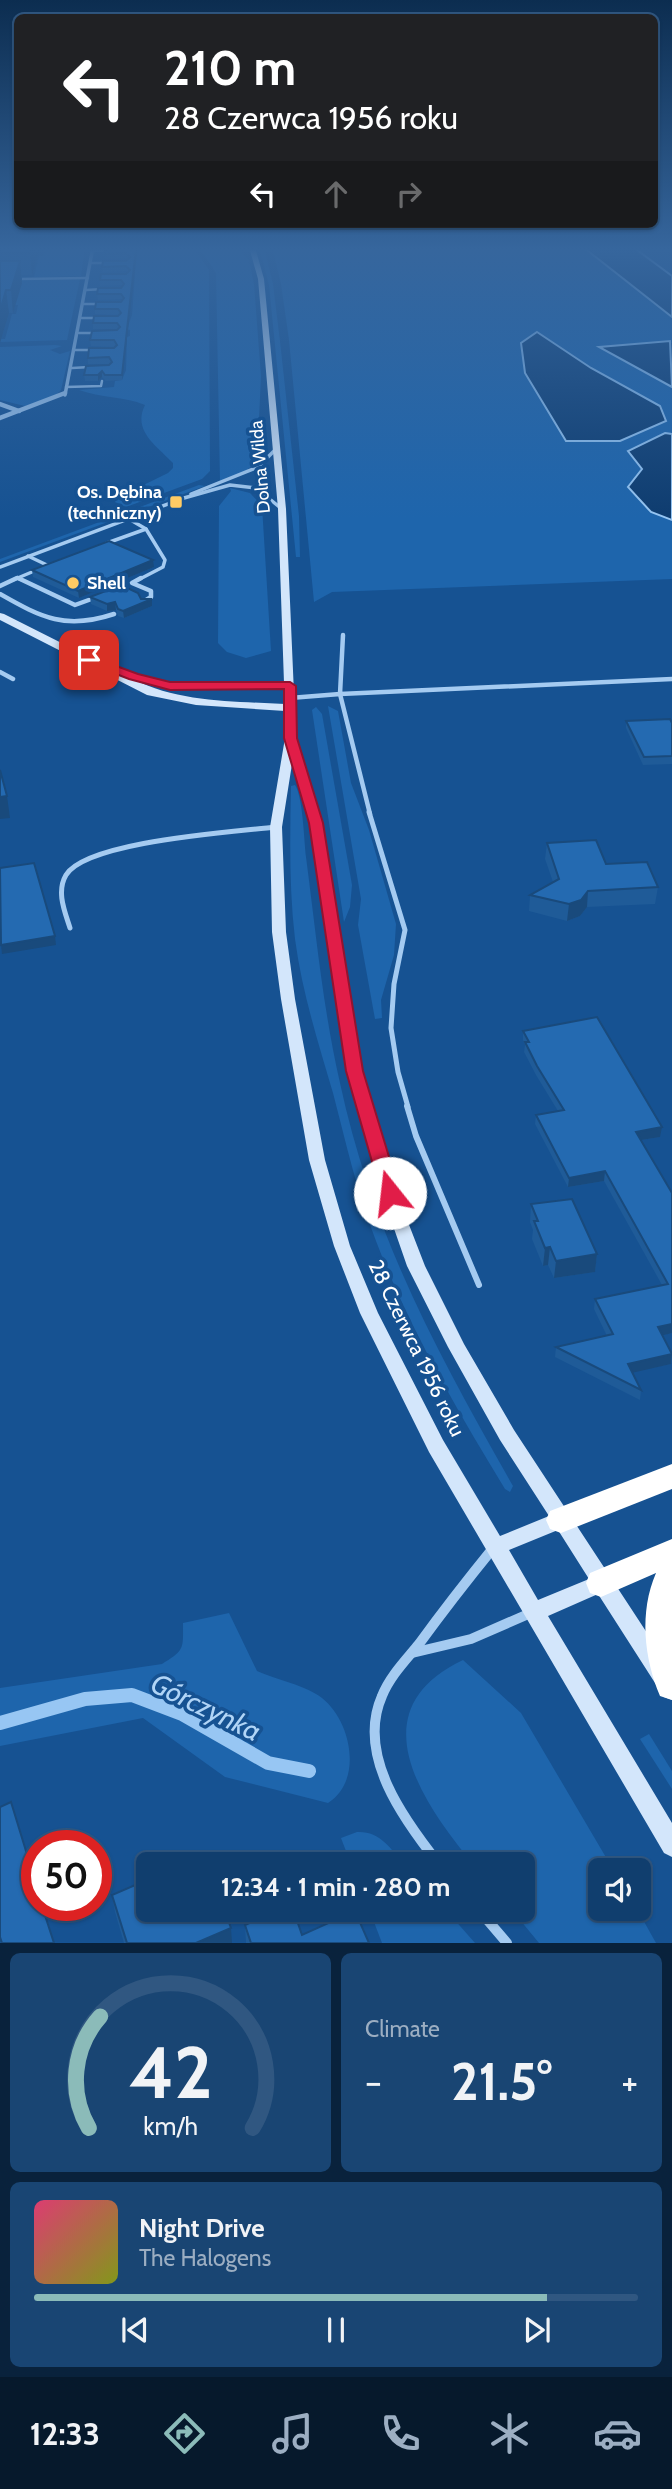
<!DOCTYPE html>
<meta charset="utf-8">
<style>
:root{--surface:#103e6e;--page:#194573;--text:#f1f3f6;--muted:#9caec2;--line:#305781;--accent:#8bbbb9}
body{margin:0;font-family:Cabin,sans-serif;background:var(--page);color:var(--text);height:100vh;display:flex;flex-direction:column;font-size:26px;white-space:nowrap}
*{box-sizing:border-box;margin:0}
p{font-size:23px;color:var(--muted)}
.icon{flex:none;width:38px;height:38px;fill:none;stroke:currentColor;stroke-width:2;stroke-linecap:round;stroke-linejoin:round}
.map{position:relative;height:1943px;overflow:hidden}
.side{display:flex;flex-direction:column;gap:10px;padding:10px;background:#09223c;flex:1}
.side>*{flex:none}
.top-card{position:absolute;left:14px;top:14px;width:644px;height:214px;border-radius:10px;box-shadow:0 2px 5px #0004,0 0 0 2px var(--line);background:#202124;color:#fff;overflow:hidden}
.tools{position:absolute;left:588px;top:1858px;display:grid;gap:14px}
.tools a{display:grid;place-items:center;width:63px;height:63px;border-radius:10px;background:var(--surface);box-shadow:0 2px 5px #0004,0 0 0 2px var(--line);font-size:35px}
.speed{position:absolute;left:21px;top:1830px;display:flex;gap:14px;font-size:35px;font-weight:700;text-align:center}
.speed>*{display:grid;place-content:center;width:91px;height:91px;border-radius:50%;background:var(--surface);box-shadow:0 2px 5px #0004,0 0 0 2px var(--line);line-height:1}
.speed .limit{border:10px solid #d22;background:#fff;color:#111}
.pin{position:absolute;display:grid;place-items:center;width:60px;height:60px;color:#fff;margin:-30px;border-radius:14px;box-shadow:0 4px 10px #0006}
.me{position:absolute;width:77px;margin:-38px;rotate:344deg;stroke-linejoin:round;filter:drop-shadow(0 0 5px #0008)}
.turn{display:flex;align-items:center;gap:24px;height:147px;padding:0 35px;font-size:32px}
.turn .icon{width:91px;height:91px;stroke-width:2.5}
.turn b{display:block;font-size:49px;line-height:60px}
.lanes{display:flex;align-items:center;height:66px;padding:0 35px;background:#0003;justify-content:center;gap:35px;direction:ltr}
.lanes .off{opacity:.35}
.big{font-size:52px;font-weight:800;line-height:1.1}
.side .card{flex:1;display:flex;flex-direction:column;justify-content:center;gap:10px;min-width:0;padding:0 24px;border-radius:10px;background:var(--page)}
.side .dial{align-items:center;gap:0}
.dial svg{height:182px;overflow:visible;fill:none;stroke:var(--line);stroke-width:7;stroke-linecap:round;text-anchor:middle}
.dial text{fill:var(--text);stroke:none}
.song{display:flex;align-items:center;gap:21px}
.cover{width:84px;height:84px;border-radius:10px;background:linear-gradient(135deg,hsl(340 70% 55%),hsl(70 70% 35%))}
.played{height:7px;border-radius:4px;background:linear-gradient(90deg,var(--accent) 85%,var(--line) 85%)}
.keys{display:flex;justify-content:space-around;direction:ltr}
.heat{display:flex;justify-content:space-between;align-items:center;font-size:38px;direction:ltr}
.side .tiles{flex:1;display:grid;gap:10px;grid-template-columns:1fr 1fr}
.card:last-child{grid-column:span 2}
.trip{position:absolute;left:136px;top:1852px;width:399px;height:70px;border-radius:10px;background:var(--surface);box-shadow:0 2px 5px #0004,0 0 0 2px var(--line);font-weight:800;line-height:70px;text-align:center}
.menu{display:flex;height:112px;justify-content:space-around;align-items:center;background:#06192c;color:var(--muted)}
.menu .icon{width:49px;height:49px}
.menu .on{color:var(--accent)}
.menu b{font-size:32px;color:var(--text)}
.map>svg:first-child{display:block}
</style>
<div class="map">
<svg width="672" height="1943" viewBox="0 0 672 1943">
<rect width="100%" height="100%" fill="#165292"/>
<g fill="#1e65ac" fill-rule="evenodd">
<polygon points="42,247 85,247 81,276 34,277 39,256 43,256 45,249"/>
<path d="M 137,247 L 193,247 L 209,270 L 210,471 L 202,479 L 126,507 L 115,502 L 117,498 L 168,473 L 173,468 L 173,463 C 157,446 132,431 145,405 C 123,396 101,398 79,390 L 114,387 L 115,381 L 122,380 L 126,370 L 127,337 L 130,336 L 130,330 L 127,329 L 132,315 Z"/>
<polygon points="199,247 234,247 236,252 241,252 249,260 254,284 261,376 257,461 246,471 220,481 216,273"/>
<polygon points="259,247 264,247 273,284 280,341 299,516 300,557 296,557 269,285"/>
<path d="M 272,247 L 583,247 L 672,317 L 672,343 L 601,348 L 672,387 L 672,434 L 665,433 L 629,451 L 642,469 L 651,512 L 672,520 L 672,579 L 332,592 L 314,602 L 289,340 L 281,284 ZM 537,333 L 591,368 L 525,373 Z"/>
<polygon points="80,279 67,340 0,342 0,339 5,339 12,314 16,314 18,305 14,305 22,280"/>
<polygon points="55,345 62,346 50,350 60,354 70,351 61,390 55,396 25,406 0,400 0,347"/>
<polygon points="199,485 205,486 0,562 0,559"/>
<polygon points="230,488 250,493 262,506 271,651 246,658 227,652 218,643 219,506 231,491"/>
<polygon points="328,706 338,711 351,783 369,830 396,924 394,955 381,1000 382,1018 375,1019 358,925 361,899"/>
<polygon points="316,707 322,714 352,885 350,907 344,922 312,710"/>
<path d="M 295,785 C 303,797 304,840 306,857 C 316,933 323,1009 340,1083 C 373,1236 437,1352 513,1486 L 510,1492 L 505,1489 C 457,1410 409,1328 376,1241 C 357,1192 346,1143 333,1093 C 318,1042 302,992 295,939 C 289,888 290,837 291,786 Z"/>
<path d="M 229,1613 L 257,1671 C 275,1679 307,1686 322,1698 C 352,1722 363,1781 328,1803 L 225,1777 L 143,1718 L 0,1746 L 0,1688 L 162,1664 C 185,1650 183,1649 183,1623 Z"/>
<path d="M 463,1660 L 521,1713 L 614,1871 L 600,1871 L 600,1909 L 637,1909 L 656,1943 L 539,1943 L 511,1909 L 523,1909 L 523,1864 L 473,1864 C 421,1801 358,1710 463,1660 Z"/>
<polygon points="649,1734 672,1771 672,1789 640,1739"/>
<path d="M 357,1832 C 380,1831 390,1848 404,1864 L 351,1864 L 341,1838 Z"/>
<polygon points="369,1909 445,1909 475,1943 382,1943"/>
</g>
<g fill="#0e3c6f" stroke="#97c6f3" stroke-width="2">
<polygon points="583,247 633,247 672,276 672,317"/>
<polygon points="537,332 591,368 660,406 666,421 620,441 566,441 525,373 521,343"/>
<polygon points="670,341 672,387 599,347"/>
<polygon points="665,433 672,434 672,520 651,512 628,487 642,469 628,451"/>
</g>
<g fill="none" stroke-linecap="round" stroke-linejoin="round">
<polyline stroke="#97c6f3" stroke-width="14" points="0,1723 85,1699 132,1695 182,1714 268,1763 309,1771"/>
<g stroke="#a5cbf1" stroke-width="2.5">
<polyline points="92,251 110,250"/>
<polyline points="91,263 109,263"/>
<polyline points="18,279 88,278"/>
<polyline points="86,290 104,289"/>
<polyline points="84,304 100,304"/>
<polyline points="81,318 100,318"/>
<polyline points="79,333 96,333"/>
<polyline points="75,350 93,350"/>
<polyline points="72,368 90,367"/>
<polyline points="66,387 101,386 102,381"/>
</g>
<g stroke="#a5cbf1" stroke-width="3.5">
<polyline points="191,494 258,467 276,449"/>
<polyline points="129,519 146,529 165,560 163,567 138,580"/>
<polyline points="107,543 146,529"/>
<polyline points="28,556 49,566"/>
<polyline points="0,567 184,498 230,485 256,488 282,509"/>
<polyline points="17,578 22,580"/>
<polyline points="13,580 39,569"/>
</g>
<g stroke="#a5cbf1" stroke-width="4.5">
<polyline points="18,578 75,605 97,597"/>
<polyline points="141,578 132,583 151,591 151,597 143,602"/>
<polyline points="0,586 17,578"/>
<path d="M 0,594 C 42,618 66,630 114,614"/>
<polyline points="343,635 340,694 672,679"/>
<polyline points="0,672 13,679"/>
<polyline points="290,698 340,694 370,814"/>
</g>
<g stroke="#a5cbf1" stroke-width="5">
<polyline points="369,812 405,930 394,984 391,1028 398,1072 408,1107"/>
<path d="M 70,928 C 65,912 56,892 66,875 C 87,841 234,832 275,827"/>
</g>
<polyline stroke="#a5cbf1" stroke-width="6" points="407,1106 416,1136 479,1285"/>
<polyline stroke="#a5cbf1" stroke-width="3.5" points="65,395 93,247"/>
<g stroke="#a5cbf1" stroke-width="4.5">
<polyline points="0,404 19,411"/>
<polyline points="0,418 65,393"/>
</g>
<g stroke="#a5cbf1" stroke-width="10">
<polyline points="412,1653 471,1639 533,1612"/>
<path d="M 439,1864 C 404,1820 356,1755 382,1696 C 390,1676 406,1660 419,1644 C 443,1611 468,1579 494,1547"/>
<polyline points="478,1909 507,1943"/>
</g>
<path fill="#d3e6fb" fill-rule="evenodd" d="M 249,247 L 255,247 L 264,279 L 286,509 L 296,740 L 322,823 L 362,1071 L 406,1217 L 425,1266 L 464,1344 L 514,1430 L 672,1671 L 672,1700 L 664,1697 L 598,1594 L 548,1616 L 672,1823 L 672,1857 L 664,1853 L 429,1452 L 360,1313 L 334,1246 L 309,1160 L 281,999 L 272,932 L 270,827 L 285,738 L 285,711 L 196,705 L 147,695 L 0,620 L 0,613 L 4,614 L 127,676 L 132,673 L 181,684 L 284,683 L 278,509 L 258,279 ZM 133,679 L 181,690 L 285,689 L 285,704 C 234,701 180,703 133,679 ZM 292,764 L 310,823 L 346,1071 L 390,1217 L 407,1266 L 448,1347 L 500,1440 L 549,1516 L 500,1536 L 443,1440 L 378,1313 L 350,1246 L 325,1160 L 295,999 L 286,932 L 282,827 ZM 558,1530 L 589,1579 L 538,1600 L 509,1550 Z"/>
<g fill="#fff" fill-rule="evenodd">
<polygon points="672,1464 672,1489 561,1533 550,1529 546,1520 550,1511"/>
<path d="M 672,1539 L 672,1700 L 660,1696 C 644,1658 639,1612 656,1573 L 601,1597 L 590,1593 L 586,1583 L 590,1573 Z"/>
</g>
</g>
<g fill="#1f5b98">
<polygon points="0,247 40,247 32,275 22,275 22,283 13,313 9,313 0,343"/>
<polygon points="136,248 122,380 106,381 102,377 98,381 85,381 84,375 110,364 88,364 88,358 115,347 91,346 90,340 118,329 93,329 93,323 119,315 95,314 95,309 121,302 122,300 122,299 98,300 97,294 121,288 122,286 122,285 100,286 100,280 126,274 127,272 127,271 103,272 102,267 126,261 127,259 127,258 105,259 105,254"/>
<polygon points="154,567 79,598 33,577 32,570"/>
<polygon points="90,597 152,599 152,606 124,618 118,616 116,610 107,611 91,604"/>
<polygon points="626,721 672,723 672,764 643,765 626,728"/>
<polygon points="547,843 606,864 658,887 655,904 587,907 580,916 567,921 529,911 530,895 553,882 545,859"/>
<polygon points="523,1031 660,1137 641,1140 672,1193 672,1333 663,1335 672,1353 672,1357 671,1364 632,1372 641,1390 640,1400 555,1357 556,1347 607,1336 594,1309 595,1299 662,1285 604,1181 568,1187 535,1124 536,1115 558,1111 536,1075 524,1052 525,1045 523,1040"/>
<polygon points="531,1204 597,1254 595,1272 554,1278 548,1265 543,1266 532,1239 533,1230 530,1222"/>
<polygon points="112,1895 232,1943 124,1943 115,1912"/>
<polygon points="245,1925 302,1935 369,1943 246,1943"/>
</g>
<g fill="#194a7c">
<polygon points="32,247 40,247 32,275 30,253"/>
<polygon points="136,248 137,253 122,380 122,375"/>
<polygon points="20,261 22,283 13,313 11,290"/>
<polygon points="6,290 9,313 0,343 0,311"/>
<polygon points="102,371 102,377 98,381 98,375"/>
<polygon points="153,560 154,567 79,598 78,591"/>
<polygon points="152,599 152,606 124,618 123,611"/>
<polygon points="115,602 116,610 107,611 107,604"/>
<polygon points="7,796 10,818 0,819 0,797"/>
<polygon points="588,891 587,907 580,916 567,921 569,904"/>
<polygon points="55,936 56,945 2,954 1,945"/>
<polygon points="662,1127 660,1137 635,1141 636,1132"/>
<polygon points="605,1171 604,1181 568,1187 569,1178"/>
<polygon points="550,1247 548,1265 543,1266 545,1248"/>
<polygon points="597,1254 595,1272 554,1278 556,1261"/>
<polygon points="672,1324 672,1333 656,1337 658,1327"/>
<polygon points="672,1354 671,1364 627,1374 628,1364"/>
<polygon points="231,1928 232,1943 196,1943"/>
</g>
<g fill="#246ab1" stroke="#194a7c" stroke-width="2">
<polygon points="0,247 32,247 30,253 0,253"/>
<polygon points="136,248 122,375 105,375 102,371 98,375 84,375 86,366 109,365 112,362 109,357 88,358 89,348 114,348 117,345 114,340 90,340 92,331 117,330 120,327 117,323 93,323 94,316 118,316 121,313 118,309 95,309 96,302 121,302 124,298 121,294 97,294 98,288 121,288 124,284 121,280 100,280 101,274 126,274 130,270 126,266 102,267 103,261 126,261 130,257 126,253 105,254 105,250"/>
<polygon points="0,261 20,261 11,290 6,290 0,311"/>
<polygon points="109,541 153,560 78,591 32,570"/>
<polygon points="121,585 138,593 141,599 152,599 123,611 118,609 115,602 107,604 90,597"/>
<polygon points="670,719 672,723 672,756 644,757 626,721"/>
<polygon points="0,770 7,796 0,797"/>
<polygon points="596,840 606,864 647,862 658,887 588,891 581,900 569,904 530,895 559,879 547,843"/>
<polygon points="34,863 55,936 1,945 0,868"/>
<polygon points="597,1017 662,1127 636,1132 672,1193 672,1324 658,1327 672,1354 628,1364 641,1390 556,1347 613,1334 595,1299 668,1284 605,1171 569,1178 536,1115 564,1110 537,1066 525,1042 529,1042 523,1031"/>
<polygon points="572,1199 597,1254 556,1261 550,1247 545,1248 534,1221 538,1221 531,1204"/>
<polygon points="11,1802 37,1887 37,1906 42,1906 54,1943 2,1943 0,1937 0,1807"/>
<polygon points="205,1855 208,1864 185,1864"/>
<polygon points="149,1879 149,1909 224,1909 231,1928 196,1943 127,1943 112,1895"/>
<polygon points="282,1909 293,1909 302,1935 355,1911 369,1943 251,1943 245,1925"/>
</g>
<linearGradient id="sky" x2="0" y2="1"><stop stop-color="#0c2d50"/><stop offset="0.48" stop-color="#36669d"/><stop offset="1" stop-color="#36669d" stop-opacity="0"/></linearGradient>
<rect width="672" height="519" fill="url(#sky)"/>
<polygon fill="#e11d48" stroke="#92132f" stroke-width="2" points="89,656 138,674 170,682 290,682 296,686 297,738 323,823 363,1071 400,1193 397,1197 384,1197 381,1193 346,1071 309,823 284,738 284,689 170,690 129,679 85,662 83,660"/>
<g fill="#ffcb64" stroke="#165292" stroke-width="2.5">
<rect x="169" y="495" width="14" height="14" rx="3.5"/>
<circle cx="73" cy="583" r="7"/>
</g>
<g text-anchor="middle" dominant-baseline="central" stroke-width="7" stroke-linejoin="round" paint-order="stroke">
<g font-size="18" fill="#fff" stroke="#165292">
<text transform="translate(260 467) rotate(-95)">Dolna Wilda</text>
</g>
<g font-size="18" font-weight="bold" fill="#fff" stroke="#165292" text-anchor="end">
<text x="162" y="492">Os. Dębina<tspan x="162" dy="21">(techniczny)</tspan></text>
<text x="87" y="583" text-anchor="start">Shell</text>
</g>
<g font-size="21" fill="#fff" stroke="#165292">
<text transform="translate(417 1348) rotate(64)">28 Czerwca 1956 roku</text>
</g>
<g font-size="28" font-style="italic" fill="#b1d5f7" stroke="#165292">
<text transform="translate(206 1707) rotate(26)">Górczynka</text>
</g>
</g>
</svg>
<div class="tools">
<a><svg class="icon" aria-label="sound" viewBox="0 0 24 24"><path d="M4 9h4l5-4v14l-5-4H4zM17 9q2 3 0 6"/></svg></a>
</div>
<div class="speed"><div class="limit">50</div></div>
<div class="pin" style="left:89px;top:660px;background:#d93025"><svg class="icon" aria-label="arrive" viewBox="0 0 24 24"><path d="M6 21V4h12l-3 4 3 4H6"/></svg></div>
<svg class="me" style="left:390px;top:1193px" viewBox="-20 -20 40 40"><circle r="19" fill="#fff"/><path d="M0-13L10 11 0 6-10 11z" fill="#e11d48"/></svg>
<div class="trip">12:34 · 1 min · 280 m</div>
<div class="top-card">
<div class="turn"><svg class="icon" aria-label="left" viewBox="0 0 24 24"><path d="M17 20v-9H6M10 6l-5 5 5 5"/></svg><div><b>210 m</b>28 Czerwca 1956 roku</div></div>
<div class="lanes"><svg class="icon" aria-label="left" viewBox="0 0 24 24"><path d="M17 20v-9H6M10 6l-5 5 5 5"/></svg><svg class="icon off" aria-label="ahead" viewBox="0 0 24 24"><path d="M12 20V5M6 11l6-6 6 6"/></svg><svg class="icon off" aria-label="right" viewBox="0 0 24 24"><path d="M7 20v-9h11M14 6l5 5-5 5"/></svg></div>
</div>
</div>
<section class="side">
<div class="tiles">
<div class="card dial"><svg viewBox="0 0 100 80">
<path d="M14 69A42 42 0 1 1 86 69"/>
<path d="M14 69A42 42 0 0 1 19 20" stroke="#8bbbb9"/>
<text x="50" y="56" font-size="32" font-weight="700">42</text>
<text x="50" y="72" font-size="11">km/h</text>
</svg></div>
<div class="card"><p>Climate</p>
<div class="heat"><a>−</a><b class="big">21.5°</b><a>+</a></div>
</div>
<div class="card">
<div class="song"><i class="cover"></i><div><b>Night Drive</b><p>The Halogens</p></div></div>
<div class="played"></div>
<div class="keys"><svg class="icon" aria-label="previous" viewBox="0 0 24 24"><path d="M18 5L8 12l10 7zM5 5v14"/></svg><svg class="icon" aria-label="pause" viewBox="0 0 24 24"><path d="M8 5v14M16 5v14"/></svg><svg class="icon" aria-label="next" viewBox="0 0 24 24"><path d="M6 5l10 7-10 7zM19 5v14"/></svg></div>
</div>
</div>
</section>
<nav class="menu">
<b>12:33</b>
<svg class="icon on" aria-label="directions" viewBox="0 0 24 24"><path d="M12 3l9 9-9 9-9-9zM9 14v-3h6M13 9l2 2-2 2"/></svg>
<svg class="icon" aria-label="music" viewBox="0 0 24 24"><path d="M9 18V5l10-2v13"/><circle cx="6" cy="18" r="3"/><circle cx="16" cy="16" r="3"/></svg>
<svg class="icon" aria-label="phone" viewBox="0 0 24 24"><path d="M5 4h4l2 5-3 2q2 4 5 5l2-3 5 2v4C11 20 4 13 5 4z"/></svg>
<svg class="icon" aria-label="climate" viewBox="0 0 24 24"><path d="M12 3v18M4 7l16 10M4 17L20 7"/></svg>
<svg class="icon" aria-label="car" viewBox="0 0 24 24"><path d="M5 17H2v-5l4-1 3-4h7l3 4 3 1v5h-3M9 17h6M6 11h13"/><circle cx="7" cy="17" r="2"/><circle cx="17" cy="17" r="2"/></svg>
</nav>
